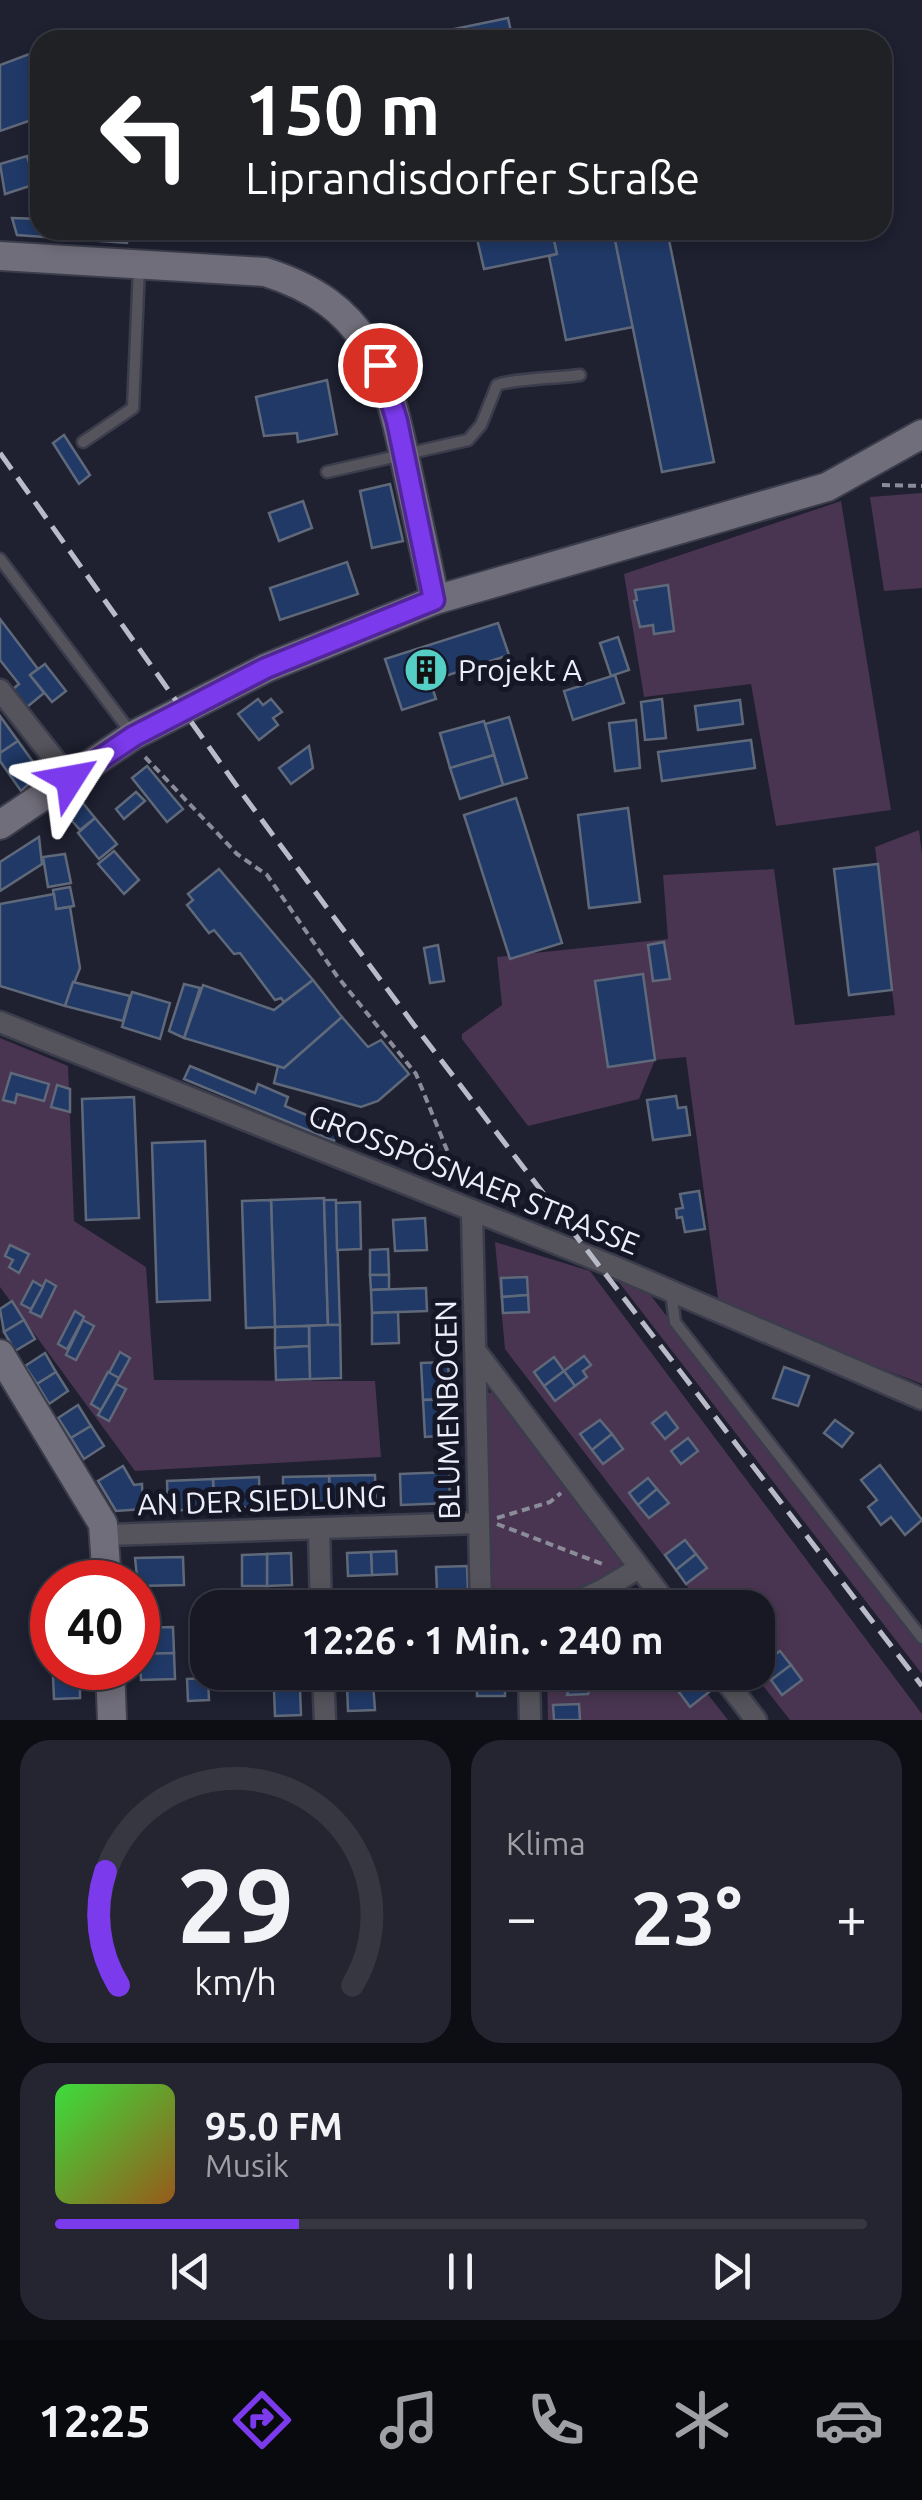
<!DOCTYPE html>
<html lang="de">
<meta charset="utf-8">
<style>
:root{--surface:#171824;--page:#242531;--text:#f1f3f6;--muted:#9ea0a6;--line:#363741;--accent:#7c3aed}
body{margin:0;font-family:Ubuntu,sans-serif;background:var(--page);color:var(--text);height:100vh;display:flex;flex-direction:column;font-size:38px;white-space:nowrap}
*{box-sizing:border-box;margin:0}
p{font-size:32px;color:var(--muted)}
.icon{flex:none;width:55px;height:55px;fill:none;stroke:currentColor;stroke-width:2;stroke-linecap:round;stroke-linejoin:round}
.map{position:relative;height:1720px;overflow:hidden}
.side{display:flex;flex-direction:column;gap:20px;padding:20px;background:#0d0d14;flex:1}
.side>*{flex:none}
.top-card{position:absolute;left:30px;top:30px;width:862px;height:210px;border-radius:30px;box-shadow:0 5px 15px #0003,0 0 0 2px var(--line);background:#202124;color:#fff;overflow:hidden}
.speed{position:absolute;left:30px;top:1560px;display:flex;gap:20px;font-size:50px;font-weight:700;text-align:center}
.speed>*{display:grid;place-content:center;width:130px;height:130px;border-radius:50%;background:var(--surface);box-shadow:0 5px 15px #0003,0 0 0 2px var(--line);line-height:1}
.speed .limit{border:15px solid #d22;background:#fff;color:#111}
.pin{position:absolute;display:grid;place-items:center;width:85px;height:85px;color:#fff;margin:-42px;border:5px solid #fff;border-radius:50%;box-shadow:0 2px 10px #0007}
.me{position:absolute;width:110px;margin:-55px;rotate:56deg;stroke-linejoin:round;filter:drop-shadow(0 0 8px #0008)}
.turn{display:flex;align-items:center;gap:35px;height:210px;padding:0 50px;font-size:45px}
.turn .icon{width:130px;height:130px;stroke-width:2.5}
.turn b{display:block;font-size:70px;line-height:85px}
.big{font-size:75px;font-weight:700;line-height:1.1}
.side .tile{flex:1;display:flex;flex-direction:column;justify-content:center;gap:15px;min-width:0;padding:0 35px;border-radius:30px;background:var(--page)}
.side .dial{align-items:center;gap:0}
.dial svg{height:260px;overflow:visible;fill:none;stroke:var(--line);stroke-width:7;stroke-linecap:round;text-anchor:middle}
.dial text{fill:var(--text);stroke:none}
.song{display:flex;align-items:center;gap:30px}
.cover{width:120px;height:120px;border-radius:15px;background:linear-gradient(135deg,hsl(120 70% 55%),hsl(30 70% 35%))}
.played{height:10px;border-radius:5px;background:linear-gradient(90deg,var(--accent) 30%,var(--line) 30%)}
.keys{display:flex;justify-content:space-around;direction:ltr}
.heat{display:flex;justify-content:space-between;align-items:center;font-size:55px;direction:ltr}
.side .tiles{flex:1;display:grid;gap:20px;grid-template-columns:1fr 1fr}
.tile:last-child{grid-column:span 2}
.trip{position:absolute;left:190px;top:1590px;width:585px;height:100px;border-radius:30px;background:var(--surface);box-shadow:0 5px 15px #0003,0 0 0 2px var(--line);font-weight:700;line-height:100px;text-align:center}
.dock{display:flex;height:160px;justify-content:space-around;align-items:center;background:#090a0e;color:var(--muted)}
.dock .icon{width:70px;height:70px}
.dock .selected{color:var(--accent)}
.dock b{font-size:45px;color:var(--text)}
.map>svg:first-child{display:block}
</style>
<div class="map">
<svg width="922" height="1720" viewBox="0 0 922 1720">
<rect width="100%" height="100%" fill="#1f2030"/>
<g fill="#493551">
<polygon points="922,493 922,588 884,591 870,497"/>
<polygon points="841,501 891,810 776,826 751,684 644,697 624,574"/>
<polygon points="919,830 922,854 922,1384 719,1306 686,1057 655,1060 639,1099 528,1126 462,1039 462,1034 502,1005 497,957 668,939 663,875 774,869 795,1025 895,1015 875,847"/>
<polygon points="0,1038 68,1066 74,1221 146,1267 154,1380 375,1381 381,1457 135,1471 0,1287"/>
<polygon points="495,1242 590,1271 922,1714 922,1720 790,1720 753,1673 758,1672 758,1608 703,1607 505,1349"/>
<polygon points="618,1281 648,1292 922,1643 922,1674"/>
<path d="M 494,1392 L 621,1563 L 619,1569 C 578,1594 539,1614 490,1606 L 488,1393 Z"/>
<polygon points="547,1673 691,1673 728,1720 548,1720"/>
</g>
<g fill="#203967" stroke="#5f697a" stroke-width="2.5">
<polygon points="508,18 513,40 436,40 435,33"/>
<polygon points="40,50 40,117 0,131 0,65"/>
<polygon points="27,156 36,184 5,194 0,164"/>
<polygon points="12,218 40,219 40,230 128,230 127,243 17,235"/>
<polygon points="475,230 552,230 557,254 484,269"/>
<polygon points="552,230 613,230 633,327 566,340 549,256 557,254"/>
<polygon points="613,230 667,230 714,462 662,472"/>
<polygon points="327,380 337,434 298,442 297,433 264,436 256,397"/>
<polygon points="64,435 90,475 79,484 53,443"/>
<polygon points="390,484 403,541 372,548 360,491"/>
<polygon points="303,501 312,528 279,541 269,513"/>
<polygon points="347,562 358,594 280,620 270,588"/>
<polygon points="668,585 674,631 654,634 653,625 640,627 634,601 637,600 635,590"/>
<polygon points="0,619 38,669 30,675 44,693 27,707 13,689 19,684 0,660"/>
<polygon points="498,623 509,655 430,681 436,699 402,710 385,659"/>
<polygon points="618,637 629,670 611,676 600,643"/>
<polygon points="45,664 66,691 52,702 30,675"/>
<polygon points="615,675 624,703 573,720 564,691"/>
<polygon points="258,699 263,705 271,699 282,712 273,718 278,725 259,740 238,714"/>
<polygon points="662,699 666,738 645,740 641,702"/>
<polygon points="740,700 743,724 698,730 695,706"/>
<polygon points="0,716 18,741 0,753"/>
<polygon points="509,717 527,778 503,785 485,724"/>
<polygon points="636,720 640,768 615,771 609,723"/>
<polygon points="484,721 494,755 450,768 440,733"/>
<polygon points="751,740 755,768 662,781 658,752"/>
<polygon points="18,741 41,773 21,791 0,761 0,753"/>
<polygon points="309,746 313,768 291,784 279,768"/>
<polygon points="494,755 503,785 460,799 450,768"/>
<polygon points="147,766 183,809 167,822 132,778"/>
<polygon points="136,792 145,801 124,819 116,809"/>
<polygon points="516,798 562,943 510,959 464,815"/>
<polygon points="82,802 95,818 80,830 67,815"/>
<polygon points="628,808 640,902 589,908 578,815"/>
<polygon points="95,818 117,844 99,859 78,833"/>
<polygon points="39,837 42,864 0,891 0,862"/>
<polygon points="114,851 139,880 124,894 98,864"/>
<polygon points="65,854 71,883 48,887 43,857"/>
<polygon points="878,864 892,990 849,995 834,869"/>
<polygon points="219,869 313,980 284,1002 281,998 275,1000 240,953 234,954 214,930 209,933 187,905 193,900 188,894"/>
<polygon points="70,887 74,906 56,909 53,890"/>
<polygon points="54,894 56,909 70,907 80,968 65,1006 0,986 0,904"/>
<polygon points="664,942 670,979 653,981 648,945"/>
<polygon points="438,945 444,981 430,983 424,948"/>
<polygon points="643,974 655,1060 608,1067 595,981"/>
<polygon points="313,980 342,1017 284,1068 184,1038 203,985 274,1010"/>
<polygon points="73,982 130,996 123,1021 65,1006"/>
<polygon points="184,984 200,988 184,1038 169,1031"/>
<polygon points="132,992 170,1003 160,1039 122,1027"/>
<polygon points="342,1017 368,1047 381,1040 409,1074 378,1101 361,1107 274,1083 278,1066 284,1068"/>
<polygon points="190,1066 255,1093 258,1084 288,1097 285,1106 340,1129 334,1141 184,1079"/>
<polygon points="11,1073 49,1084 44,1101 17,1094 15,1103 3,1100"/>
<polygon points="57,1085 70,1089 70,1112 51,1107"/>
<polygon points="676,1096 678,1108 686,1107 690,1135 653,1140 647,1100"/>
<polygon points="134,1097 139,1218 86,1220 82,1099"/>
<polygon points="205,1141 210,1300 157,1302 152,1143"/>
<polygon points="699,1191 705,1229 685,1232 682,1217 677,1218 676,1209 683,1208 680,1194"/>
<polygon points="324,1198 328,1325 275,1327 271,1200"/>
<polygon points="271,1200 275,1327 246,1328 242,1201"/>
<polygon points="324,1200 336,1200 340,1325 328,1325"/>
<polygon points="360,1202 361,1249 337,1250 336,1203"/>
<polygon points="425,1218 427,1250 395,1251 393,1220"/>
<polygon points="10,1245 29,1254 19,1273 9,1267 13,1260 5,1256"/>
<polygon points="388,1249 389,1275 370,1275 370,1250"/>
<polygon points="370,1275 389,1275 389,1289 371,1290"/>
<polygon points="527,1277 528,1295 502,1297 501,1278"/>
<polygon points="46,1280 56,1286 41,1317 30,1312"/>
<polygon points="33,1281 43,1287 31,1309 21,1304"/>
<polygon points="426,1288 427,1311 372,1313 371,1290"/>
<polygon points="528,1295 529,1312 503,1313 502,1297"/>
<polygon points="12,1301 24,1320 4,1332 0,1309"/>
<polygon points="75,1311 84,1317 67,1349 58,1344"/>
<polygon points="398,1312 399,1343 372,1344 372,1313"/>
<polygon points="24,1320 35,1339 15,1351 4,1332"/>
<polygon points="83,1320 94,1326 76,1360 66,1355"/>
<polygon points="328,1325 340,1325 341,1378 310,1379 309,1326"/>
<polygon points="309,1326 309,1346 275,1348 275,1327"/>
<polygon points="309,1346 310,1379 276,1380 275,1348"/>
<polygon points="120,1352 130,1358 119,1378 109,1373"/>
<polygon points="45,1353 56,1372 37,1384 25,1366"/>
<polygon points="584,1356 591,1365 583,1371 587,1377 575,1386 564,1371"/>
<polygon points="554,1357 564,1371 544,1386 534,1372"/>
<polygon points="448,1362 450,1399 423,1400 421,1363"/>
<polygon points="784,1367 809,1376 798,1406 773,1398"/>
<polygon points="564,1371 575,1386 555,1401 544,1386"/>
<polygon points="56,1372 68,1391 49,1404 37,1384"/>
<polygon points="108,1372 119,1378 101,1410 91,1404"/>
<polygon points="116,1384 126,1389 109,1421 98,1415"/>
<polygon points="450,1399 452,1435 425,1437 423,1400"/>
<polygon points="78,1405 91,1426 71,1438 58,1418"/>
<polygon points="666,1412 678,1428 665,1439 652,1423"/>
<polygon points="600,1420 612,1434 592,1450 580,1434"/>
<polygon points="835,1420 853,1433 842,1447 824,1433"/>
<polygon points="91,1426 104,1446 84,1459 71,1438"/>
<polygon points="612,1434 623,1449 603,1464 592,1450"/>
<polygon points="688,1438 698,1451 681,1464 671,1451"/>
<polygon points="880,1465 922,1520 905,1535 891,1517 881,1525 868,1507 877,1500 861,1480"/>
<polygon points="123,1466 134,1485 142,1484 143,1509 116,1511 98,1481"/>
<polygon points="449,1472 450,1503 401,1505 400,1474"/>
<polygon points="375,1475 376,1507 330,1503 329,1476"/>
<polygon points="329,1476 330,1503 283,1508 283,1477"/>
<polygon points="259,1477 260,1508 214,1506 213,1479"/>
<polygon points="648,1478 657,1489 638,1505 629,1493"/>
<polygon points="213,1479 214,1506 168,1512 167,1481"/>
<polygon points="657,1489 669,1503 649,1518 638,1505"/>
<polygon points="685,1540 696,1554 676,1570 665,1555"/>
<polygon points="396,1551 397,1574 372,1575 371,1552"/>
<polygon points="371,1552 372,1575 348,1576 347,1553"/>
<polygon points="291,1553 292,1585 267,1586 267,1554"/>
<polygon points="267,1554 267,1586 242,1586 242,1555"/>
<polygon points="696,1554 707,1568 686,1584 676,1570"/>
<polygon points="183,1557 184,1585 138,1586 135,1558"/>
<polygon points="467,1566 468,1591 437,1592 436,1567"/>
<polygon points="64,1570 89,1570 90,1582 64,1582"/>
<polygon points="468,1591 469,1608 437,1608 437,1592"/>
<polygon points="52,1596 52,1613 37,1614 36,1597"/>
<polygon points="173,1627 174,1653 140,1654 139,1628"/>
<polygon points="780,1651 791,1665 771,1680 760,1666"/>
<polygon points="174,1653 175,1679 141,1680 140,1654"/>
<polygon points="791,1665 802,1680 782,1695 771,1680"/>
<polygon points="273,1672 300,1672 300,1689 274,1690"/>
<polygon points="349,1672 373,1672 373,1683 350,1684"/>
<rect x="477" y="1672" width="28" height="24"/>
<polygon points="574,1672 593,1677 588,1694 567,1695"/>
<polygon points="676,1672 695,1672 699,1678 679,1692 669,1678"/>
<polygon points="80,1675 80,1698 54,1699 53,1676"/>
<polygon points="208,1678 209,1700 188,1701 187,1679"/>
<polygon points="699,1678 709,1692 690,1707 679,1692"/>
<polygon points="373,1683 375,1710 348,1711 347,1685"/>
<polygon points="300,1689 301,1715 275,1716 274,1690"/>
<polygon points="579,1704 580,1720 554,1720 553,1705"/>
</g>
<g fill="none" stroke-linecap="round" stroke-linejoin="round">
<defs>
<g id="lane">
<polyline points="83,442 133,408 139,268"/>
<path d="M 327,472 L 468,440 L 481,425 L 497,385 C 510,379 561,378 580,375"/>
<polyline points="0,559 132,734"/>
<polyline points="671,1291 675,1322 922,1638"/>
</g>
<g id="street">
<polyline points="0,690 70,779"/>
<polyline points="0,1022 615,1267 922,1399"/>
<polyline points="472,1212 481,1608"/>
<polyline points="478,1354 670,1608"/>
<polyline points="319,1530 321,1608"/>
<polyline points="106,1535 479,1523"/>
<polyline points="562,1608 602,1590 639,1568"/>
<polyline points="323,1672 325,1720"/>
<polyline points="529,1672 530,1720"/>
<polyline points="719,1672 756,1720"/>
</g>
<g id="secondary">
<path d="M 0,256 L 265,272 C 367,304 386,367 406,464 C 416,509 425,555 435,600"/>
<polyline points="0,825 134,735 266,668 435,600 827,487 922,434"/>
<polyline points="0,1354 103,1524 107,1582"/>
<polyline points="110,1668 112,1720"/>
</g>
</defs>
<use href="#lane" stroke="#3c3d4c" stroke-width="15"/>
<use href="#street" stroke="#3c3d4c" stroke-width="25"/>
<use href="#secondary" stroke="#3c3d4c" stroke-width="32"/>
<g stroke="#8b8c9a" stroke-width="4" stroke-dasharray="8 5" stroke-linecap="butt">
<polyline points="882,485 922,486"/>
<polyline points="145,757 237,854 267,875 337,976 416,1074 462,1187"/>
<polyline points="497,1518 550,1502 561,1493"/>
<polyline points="497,1524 605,1565"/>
</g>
<use href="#lane" stroke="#55535b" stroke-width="10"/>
<use href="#street" stroke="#55535b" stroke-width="20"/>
<use href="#secondary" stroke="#716e7b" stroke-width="28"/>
<polyline stroke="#babbc8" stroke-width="5" stroke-dasharray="20 10" stroke-linecap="butt" points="0,453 241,792 414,1025 922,1686"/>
</g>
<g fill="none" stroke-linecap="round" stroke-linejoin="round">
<defs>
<polyline id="route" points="70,779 134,736 266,668 434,600 397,421 380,365"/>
</defs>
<use href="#route" stroke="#51269a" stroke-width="25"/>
<use href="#route" stroke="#7c3aed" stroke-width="18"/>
</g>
<defs>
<symbol id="building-disc" viewBox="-11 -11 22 22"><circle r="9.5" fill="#55cec5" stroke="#151726"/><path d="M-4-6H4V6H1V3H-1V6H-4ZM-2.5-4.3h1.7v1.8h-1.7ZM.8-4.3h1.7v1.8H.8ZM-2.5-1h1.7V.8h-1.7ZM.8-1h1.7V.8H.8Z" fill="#111"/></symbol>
</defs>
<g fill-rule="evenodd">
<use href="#building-disc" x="401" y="645" width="50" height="50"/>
</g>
<g text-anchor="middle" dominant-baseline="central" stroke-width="10" stroke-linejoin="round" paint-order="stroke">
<g font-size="30" fill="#edeefa" stroke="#151726" text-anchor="start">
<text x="458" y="670">Projekt A</text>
</g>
<g font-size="30" fill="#edeefa" stroke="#151726">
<text transform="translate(474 1179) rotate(22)">GROSSPÖSNAER STRASSE</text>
<text transform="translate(447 1410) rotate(-91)">BLUMENBOGEN</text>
<text transform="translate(262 1500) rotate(-2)">AN DER SIEDLUNG</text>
</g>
</g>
</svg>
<div class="speed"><div class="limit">40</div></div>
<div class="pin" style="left:380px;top:365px;background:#d93025"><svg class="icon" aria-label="arrive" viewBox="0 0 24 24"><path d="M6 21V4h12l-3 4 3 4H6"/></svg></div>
<svg class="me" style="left:70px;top:779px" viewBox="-20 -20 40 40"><path d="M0-17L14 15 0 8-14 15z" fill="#7c3aed" stroke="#fff" stroke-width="4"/></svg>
<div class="trip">12:26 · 1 Min. · 240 m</div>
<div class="top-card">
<div class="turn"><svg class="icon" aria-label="left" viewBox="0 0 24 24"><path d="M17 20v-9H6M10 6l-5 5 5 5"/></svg><div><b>150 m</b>Liprandisdorfer Straße</div></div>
</div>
</div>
<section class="side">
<div class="tiles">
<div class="tile dial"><svg viewBox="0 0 100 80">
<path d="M14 69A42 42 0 1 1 86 69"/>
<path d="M14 69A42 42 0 0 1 10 34" stroke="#7c3aed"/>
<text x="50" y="56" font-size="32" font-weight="700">29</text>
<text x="50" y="72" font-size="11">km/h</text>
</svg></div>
<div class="tile"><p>Klima</p>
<div class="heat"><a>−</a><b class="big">23°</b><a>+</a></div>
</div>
<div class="tile">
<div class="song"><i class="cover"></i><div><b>95.0 FM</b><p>Musik</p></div></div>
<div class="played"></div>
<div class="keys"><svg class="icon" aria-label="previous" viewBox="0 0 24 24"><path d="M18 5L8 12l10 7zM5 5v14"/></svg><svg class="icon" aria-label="pause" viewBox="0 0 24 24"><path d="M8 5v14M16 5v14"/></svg><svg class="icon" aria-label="next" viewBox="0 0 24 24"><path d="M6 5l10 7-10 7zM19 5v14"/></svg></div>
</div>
</div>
</section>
<nav class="dock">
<b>12:25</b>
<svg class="icon selected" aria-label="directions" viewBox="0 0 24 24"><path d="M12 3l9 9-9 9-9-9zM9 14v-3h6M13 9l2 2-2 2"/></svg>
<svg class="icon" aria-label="music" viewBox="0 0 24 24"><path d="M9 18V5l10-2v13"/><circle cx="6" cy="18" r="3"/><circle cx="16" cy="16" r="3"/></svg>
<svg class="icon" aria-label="phone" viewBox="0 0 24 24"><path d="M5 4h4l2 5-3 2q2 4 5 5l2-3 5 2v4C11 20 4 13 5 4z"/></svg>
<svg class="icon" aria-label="climate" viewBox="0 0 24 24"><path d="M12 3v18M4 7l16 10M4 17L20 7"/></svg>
<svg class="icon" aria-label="car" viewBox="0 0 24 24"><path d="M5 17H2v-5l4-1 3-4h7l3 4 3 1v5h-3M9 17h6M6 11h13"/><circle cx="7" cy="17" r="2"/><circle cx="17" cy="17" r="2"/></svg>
</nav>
